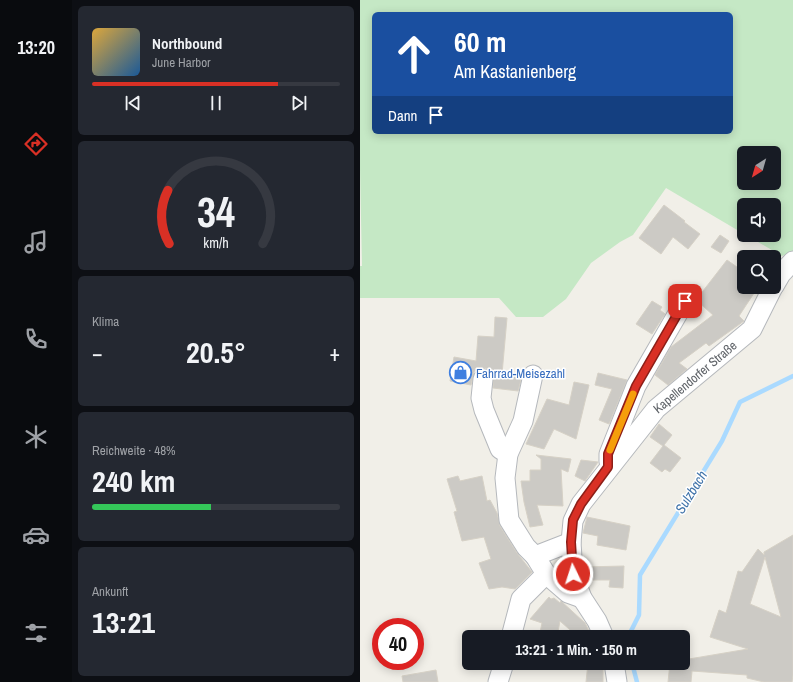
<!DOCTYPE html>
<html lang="de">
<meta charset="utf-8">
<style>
:root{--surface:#171b24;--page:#242831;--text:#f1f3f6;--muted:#9ea1a6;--line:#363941;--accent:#d93025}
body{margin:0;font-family:"Archivo Narrow",sans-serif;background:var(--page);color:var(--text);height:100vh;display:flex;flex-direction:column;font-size:15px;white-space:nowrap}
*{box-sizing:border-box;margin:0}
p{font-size:13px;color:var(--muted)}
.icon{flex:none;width:22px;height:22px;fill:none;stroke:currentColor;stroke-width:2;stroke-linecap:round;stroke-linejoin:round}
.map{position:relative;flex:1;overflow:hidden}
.details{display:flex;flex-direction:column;gap:6px;padding:6px;background:#0d0f14;width:288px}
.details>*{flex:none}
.banner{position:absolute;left:12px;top:12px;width:361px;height:122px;border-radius:6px;box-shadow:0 2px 10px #0003;background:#1a4fa0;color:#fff;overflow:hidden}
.needle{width:26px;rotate:217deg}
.fabs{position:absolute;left:377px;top:146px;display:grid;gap:8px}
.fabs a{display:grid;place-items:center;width:44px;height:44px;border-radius:6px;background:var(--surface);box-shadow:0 2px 10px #0003;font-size:20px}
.speed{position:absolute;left:12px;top:618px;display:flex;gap:8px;font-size:20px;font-weight:700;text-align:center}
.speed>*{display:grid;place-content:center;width:52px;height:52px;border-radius:50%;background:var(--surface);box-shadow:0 2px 10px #0003;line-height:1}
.speed .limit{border:6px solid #d22;background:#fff;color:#111}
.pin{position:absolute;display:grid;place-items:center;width:34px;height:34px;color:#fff;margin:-17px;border-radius:8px;box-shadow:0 2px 6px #0006}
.me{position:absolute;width:44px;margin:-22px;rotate:356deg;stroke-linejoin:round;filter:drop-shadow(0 0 3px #0008)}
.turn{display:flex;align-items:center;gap:14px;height:84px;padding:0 16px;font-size:18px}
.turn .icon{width:52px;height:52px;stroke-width:2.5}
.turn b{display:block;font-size:28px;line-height:34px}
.then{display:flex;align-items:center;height:38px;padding:0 16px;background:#0003;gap:8px;font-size:15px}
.big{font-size:30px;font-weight:700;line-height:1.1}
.details .tile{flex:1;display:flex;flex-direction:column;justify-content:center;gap:6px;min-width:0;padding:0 14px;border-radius:6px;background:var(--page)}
.details .dial{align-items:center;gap:0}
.dial svg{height:104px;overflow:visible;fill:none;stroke:var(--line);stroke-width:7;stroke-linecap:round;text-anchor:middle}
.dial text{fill:var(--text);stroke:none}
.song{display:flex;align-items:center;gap:12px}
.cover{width:48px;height:48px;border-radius:6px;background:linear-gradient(135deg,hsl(40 70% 55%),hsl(210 70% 35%))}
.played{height:4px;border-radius:2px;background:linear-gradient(90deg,var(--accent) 75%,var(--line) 75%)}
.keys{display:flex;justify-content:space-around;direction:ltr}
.heat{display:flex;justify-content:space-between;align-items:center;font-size:22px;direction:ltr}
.charge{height:6px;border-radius:3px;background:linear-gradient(90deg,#34c759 48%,var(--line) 0)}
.trip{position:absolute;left:102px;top:630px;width:228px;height:40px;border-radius:6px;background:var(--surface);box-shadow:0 2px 10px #0003;font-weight:700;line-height:40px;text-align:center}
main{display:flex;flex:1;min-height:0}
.tabs{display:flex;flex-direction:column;width:72px;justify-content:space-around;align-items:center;background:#090b0e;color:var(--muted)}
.tabs .icon{width:28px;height:28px}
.tabs .current{color:var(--accent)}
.tabs b{font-size:18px;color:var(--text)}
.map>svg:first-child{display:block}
</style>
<main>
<nav class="tabs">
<b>13:20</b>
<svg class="icon current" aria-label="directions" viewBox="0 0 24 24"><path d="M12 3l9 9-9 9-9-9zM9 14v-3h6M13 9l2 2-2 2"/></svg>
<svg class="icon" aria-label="music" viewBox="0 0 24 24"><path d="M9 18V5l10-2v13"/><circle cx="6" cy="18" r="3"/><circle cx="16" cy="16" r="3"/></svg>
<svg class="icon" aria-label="phone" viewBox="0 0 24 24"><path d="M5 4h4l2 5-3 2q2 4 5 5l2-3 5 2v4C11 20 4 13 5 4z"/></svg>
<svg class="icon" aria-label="climate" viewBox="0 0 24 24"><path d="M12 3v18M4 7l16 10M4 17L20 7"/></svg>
<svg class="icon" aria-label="car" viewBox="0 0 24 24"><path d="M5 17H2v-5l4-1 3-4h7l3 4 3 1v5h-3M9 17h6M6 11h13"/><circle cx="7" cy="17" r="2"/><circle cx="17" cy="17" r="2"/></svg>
<svg class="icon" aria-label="filters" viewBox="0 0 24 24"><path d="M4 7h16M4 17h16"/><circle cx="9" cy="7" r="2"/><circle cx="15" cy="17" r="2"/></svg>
</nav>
<section class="details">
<div class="tile">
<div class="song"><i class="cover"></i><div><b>Northbound</b><p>June Harbor</p></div></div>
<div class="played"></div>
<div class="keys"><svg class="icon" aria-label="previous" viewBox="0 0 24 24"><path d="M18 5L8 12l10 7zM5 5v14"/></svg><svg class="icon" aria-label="pause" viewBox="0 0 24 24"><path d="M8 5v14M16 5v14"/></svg><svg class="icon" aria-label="next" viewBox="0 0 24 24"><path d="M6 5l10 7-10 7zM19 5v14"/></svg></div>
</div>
<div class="tile dial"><svg viewBox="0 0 100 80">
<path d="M14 69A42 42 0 1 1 86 69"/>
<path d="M14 69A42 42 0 0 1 13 28" stroke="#d93025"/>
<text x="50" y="56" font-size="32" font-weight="700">34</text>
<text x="50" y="72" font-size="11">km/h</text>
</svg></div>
<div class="tile"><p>Klima</p>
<div class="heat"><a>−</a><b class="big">20.5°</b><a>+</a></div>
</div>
<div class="tile"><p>Reichweite · 48%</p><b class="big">240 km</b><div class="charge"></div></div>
<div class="tile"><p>Ankunft</p><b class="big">13:21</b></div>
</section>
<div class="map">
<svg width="433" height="682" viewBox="0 0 433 682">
<rect width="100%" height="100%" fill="#f1efe8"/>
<path fill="#c5e8c5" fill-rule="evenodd" d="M 0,0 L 433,0 L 433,251 L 422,256 L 386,235 L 414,235 L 414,205 L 384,205 L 384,234 L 306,188 L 273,235 L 260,242 L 231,263 L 206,299 L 183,317 L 156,317 L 139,298 L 0,298 L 0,266 L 2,266 L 0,169 ZM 14,14 L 371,14 L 371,132 L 14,132 ZM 384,153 L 414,153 L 414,183 L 384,183 Z"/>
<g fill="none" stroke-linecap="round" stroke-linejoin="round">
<g stroke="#aadaff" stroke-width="4.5">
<polyline points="268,637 279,615 280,575 362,441 380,402 433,376"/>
<polyline points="272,663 277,682"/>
</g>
</g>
<g fill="#cccac5" stroke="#d6d1c6" fill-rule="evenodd">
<polygon points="304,205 325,221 324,222 340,234 328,249 313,237 301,254 279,238"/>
<polygon points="360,235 369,241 361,253 351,247"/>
<polygon points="367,260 384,272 384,287 398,287 379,316 384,321 349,346 346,343 319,363 327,369 308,385 295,375 311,347 353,315 336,300"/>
<polygon points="292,301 302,307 300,310 305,314 292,334 276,324"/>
<polygon points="135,317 147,318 142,374 162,376 158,391 133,388 133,375 130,370 125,368 119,369 114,372 111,385 90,381 94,357 116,361 118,336 134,337"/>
<polygon points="238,373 267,380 249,424 239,420 252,389 235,385"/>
<polygon points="214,382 229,385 216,439 194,429 184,449 166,444 187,399 209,405"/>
<polygon points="299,424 312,435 304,445 321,458 310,472 305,469 302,472 290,463 303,446 290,437"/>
<polygon points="176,455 211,459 208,472 201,469 203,506 177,505 183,525 170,527 164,502 161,481 170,481 170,470 181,470 181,459"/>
<polygon points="221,460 238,462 225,481 215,476"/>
<polygon points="98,476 100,481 122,476 127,501 130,500 137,513 140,526 157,553 172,572 155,589 142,587 129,589 119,563 131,559 124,537 102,541 94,512 97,511 87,479"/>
<polygon points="227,517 270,526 266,550 237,545 238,536 223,533"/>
<path d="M 433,535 L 433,675 L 432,682 L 404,682 L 387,678 L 387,675 L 332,671 L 331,682 L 308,682 L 310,663 L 323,663 L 323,660 L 388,649 L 350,637 L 359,610 L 366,613 L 378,571 L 382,572 L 398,549 L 404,555 L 404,552 ZM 405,557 L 421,617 L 390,604 Z"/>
<polygon points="264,566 263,588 249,587 250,580 227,580 224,572 224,567"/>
<polygon points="189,597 191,599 194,598 200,603 201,601 225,623 232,637 218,637 200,621 197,637 179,637 182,623 170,619"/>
<polygon points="228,663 243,663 243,682 226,682"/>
<polygon points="76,670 78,682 43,682 42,676"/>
</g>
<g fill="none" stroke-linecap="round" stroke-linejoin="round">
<defs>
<g id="minor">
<polyline points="414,286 421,274 433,261"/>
<polyline points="173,375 163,421 148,454 145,478 149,520 166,547 175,556 211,542"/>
<polyline points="123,379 121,398 124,410 140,449 148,454"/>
<polyline points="249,462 249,454 276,386 325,301"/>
<polyline points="186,574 208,593 222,598"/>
<polyline points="151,637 161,599 186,574 175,556"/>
<polyline points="244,637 237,621 222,598 213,574 211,542 213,521 221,504 296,409 392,329 413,287"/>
<polyline points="254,663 257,682"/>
<polyline points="138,682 144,663"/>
</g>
</defs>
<use href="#minor" stroke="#b5b8bc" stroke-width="21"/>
<use href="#minor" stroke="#fff" stroke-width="19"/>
</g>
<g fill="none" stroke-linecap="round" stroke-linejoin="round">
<defs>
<polyline id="route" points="213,574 211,542 213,520 221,504 248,467 248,454 276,386 325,301"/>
</defs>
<use href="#route" stroke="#8d1f18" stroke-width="10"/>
<use href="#route" stroke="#d93025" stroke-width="7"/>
<polyline stroke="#f59e0b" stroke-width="7" points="250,450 273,394"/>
</g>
<defs>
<symbol id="shop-ring" viewBox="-11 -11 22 22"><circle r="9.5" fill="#fff" stroke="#3f7fe0" stroke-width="1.5"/><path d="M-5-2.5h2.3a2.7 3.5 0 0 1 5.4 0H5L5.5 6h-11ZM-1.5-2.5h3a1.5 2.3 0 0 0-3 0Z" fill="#3f7fe0"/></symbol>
</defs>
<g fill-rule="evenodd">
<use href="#shop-ring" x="88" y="360" width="25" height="25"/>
</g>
<g text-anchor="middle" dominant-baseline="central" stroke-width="3" stroke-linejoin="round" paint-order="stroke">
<g font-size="13" fill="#366cbe" stroke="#fff" text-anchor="start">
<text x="116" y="373">Fahrrad-Meisezahl</text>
</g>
<g font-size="13" fill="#5f6368" stroke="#fff">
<text transform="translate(335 377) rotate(-40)">Kapellendorfer Straße</text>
</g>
<g font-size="14" font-style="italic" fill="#4174aa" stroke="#fff">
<text transform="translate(331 492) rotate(-58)">Sulzbach</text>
</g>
</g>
</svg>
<div class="fabs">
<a><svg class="needle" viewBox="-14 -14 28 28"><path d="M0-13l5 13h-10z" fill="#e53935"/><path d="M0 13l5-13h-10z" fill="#9ea1a6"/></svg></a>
<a><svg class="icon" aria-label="sound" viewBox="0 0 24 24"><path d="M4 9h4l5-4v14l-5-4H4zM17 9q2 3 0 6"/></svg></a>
<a><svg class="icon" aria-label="search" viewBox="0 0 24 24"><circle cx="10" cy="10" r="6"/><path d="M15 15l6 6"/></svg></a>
</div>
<div class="speed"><div class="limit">40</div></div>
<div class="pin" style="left:325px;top:301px;background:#d93025"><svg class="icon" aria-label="arrive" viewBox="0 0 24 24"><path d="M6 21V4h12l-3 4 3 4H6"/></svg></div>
<svg class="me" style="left:213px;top:574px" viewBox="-20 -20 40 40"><circle r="17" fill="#d93025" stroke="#fff" stroke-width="3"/><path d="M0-11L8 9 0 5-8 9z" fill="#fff"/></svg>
<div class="trip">13:21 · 1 Min. · 150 m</div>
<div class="banner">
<div class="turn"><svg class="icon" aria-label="ahead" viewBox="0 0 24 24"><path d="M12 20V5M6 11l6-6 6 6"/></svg><div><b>60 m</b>Am Kastanienberg</div></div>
<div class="then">Dann<svg class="icon" aria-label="arrive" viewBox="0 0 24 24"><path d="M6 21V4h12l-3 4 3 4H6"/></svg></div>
</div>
</div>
</main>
